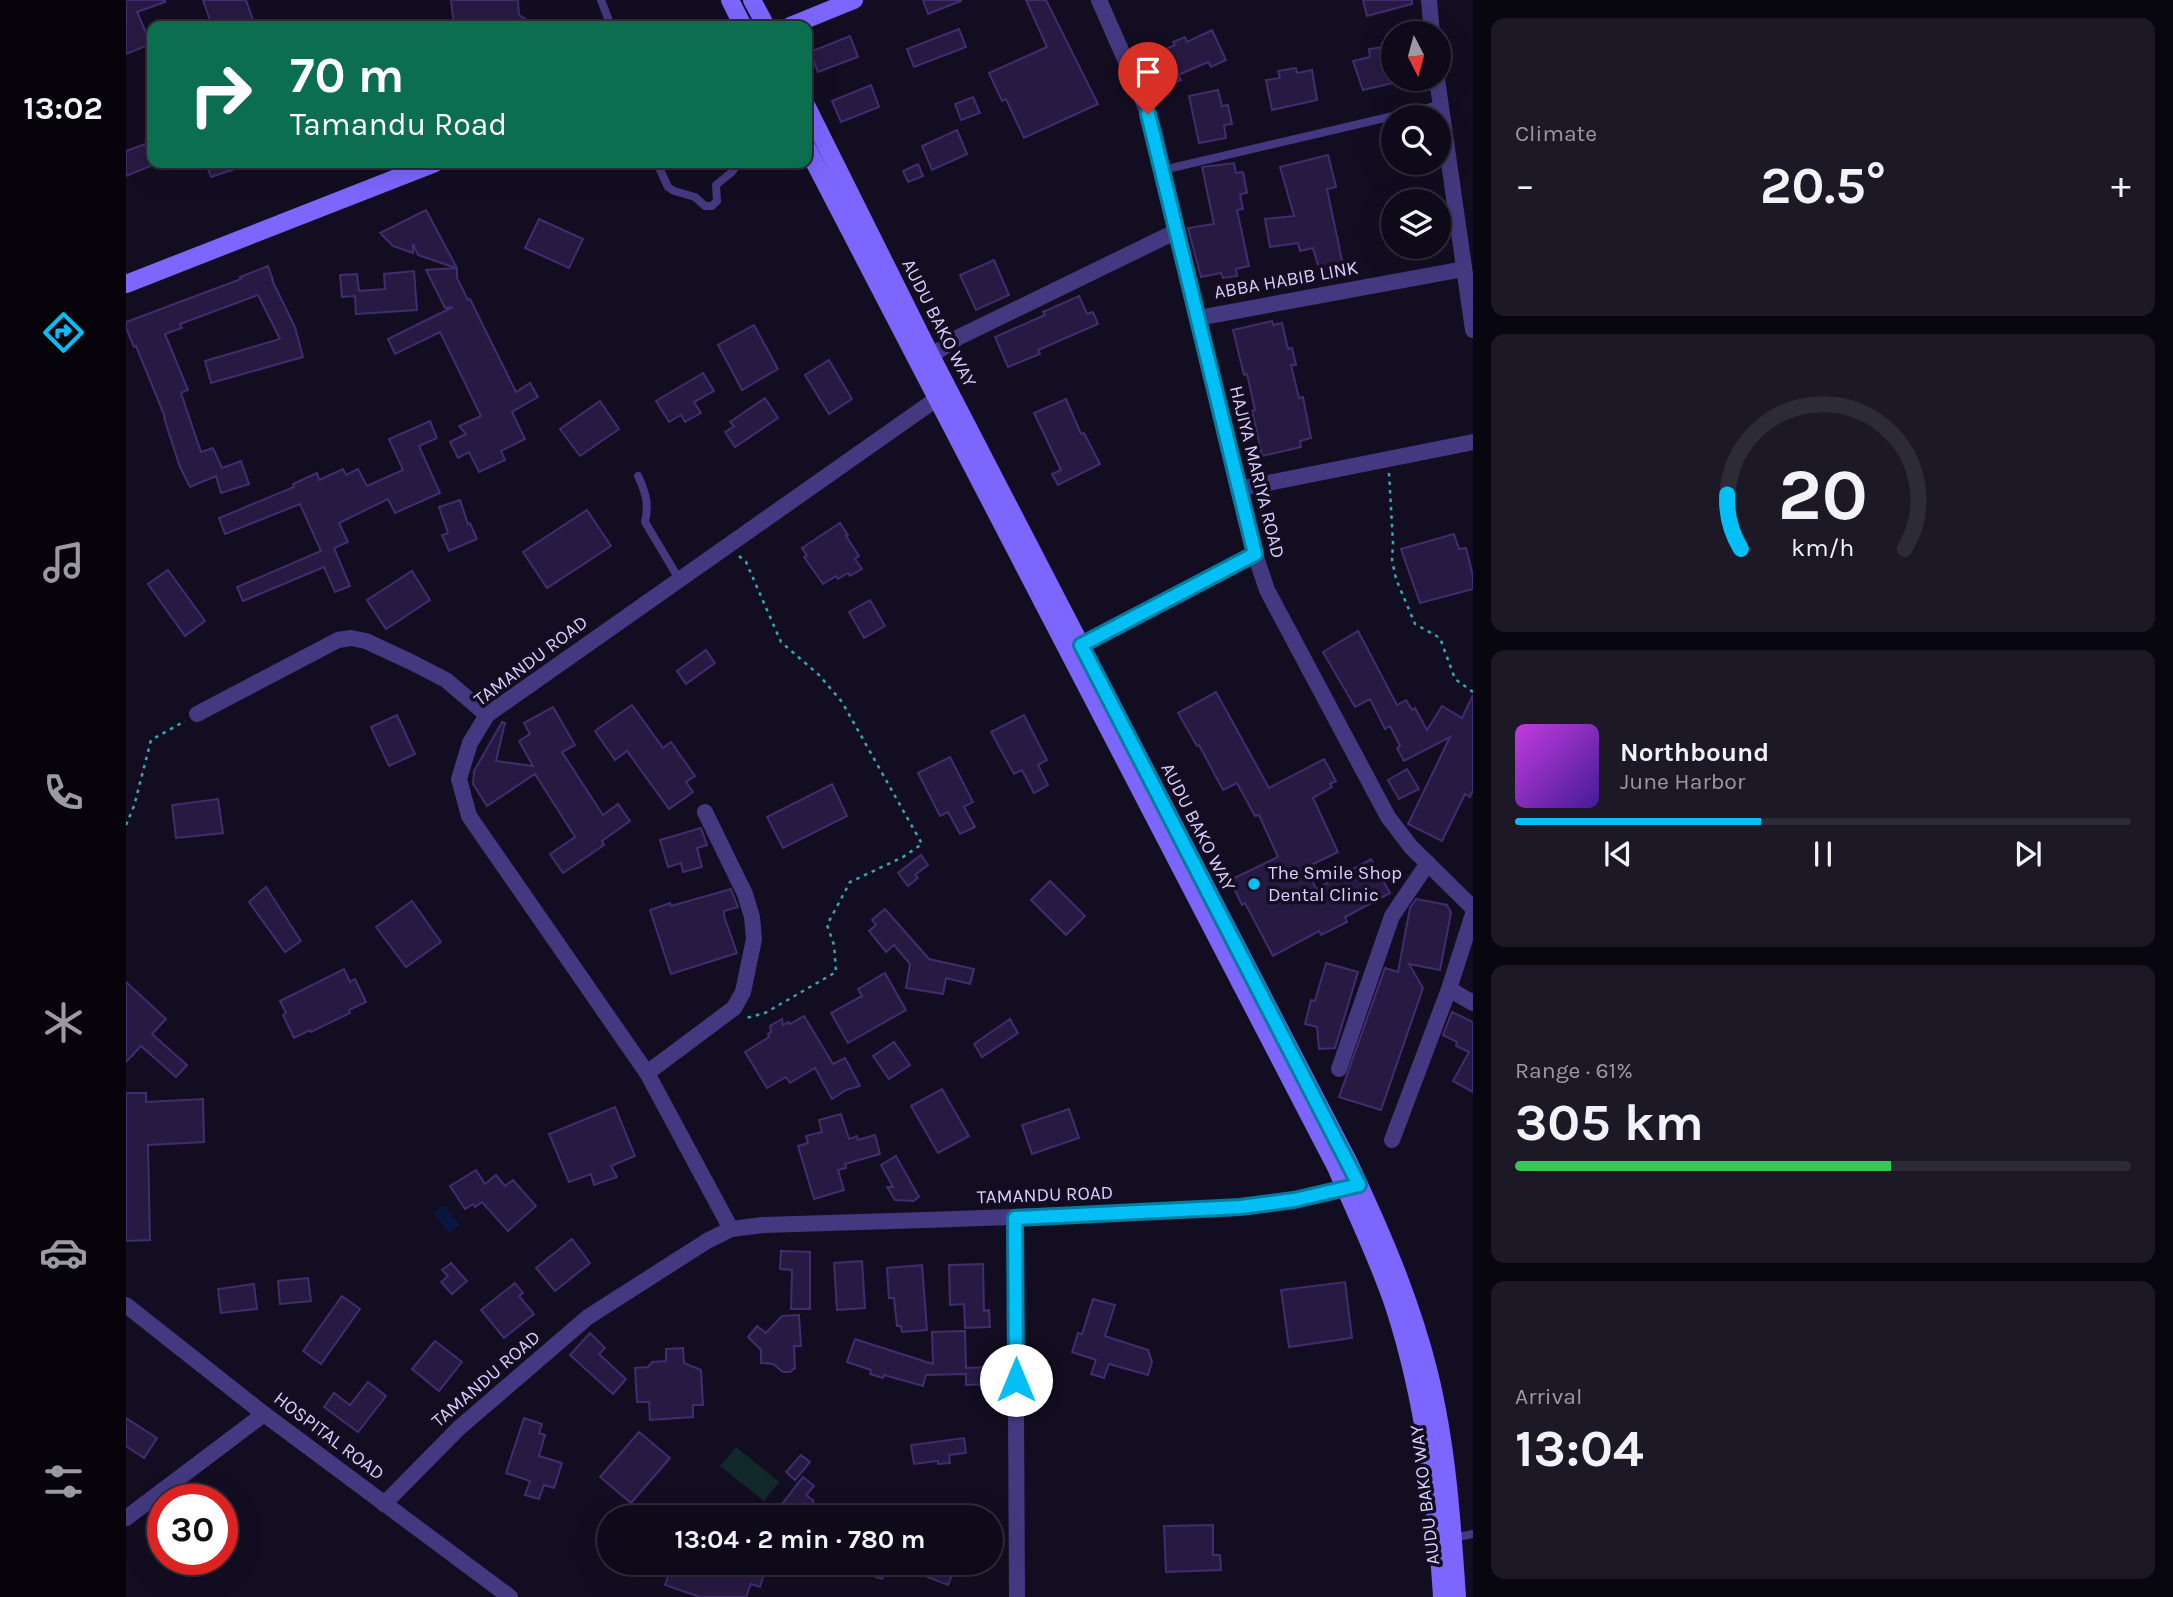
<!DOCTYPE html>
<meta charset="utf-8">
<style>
:root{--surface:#0e0a19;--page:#1c1826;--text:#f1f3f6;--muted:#9b9aa2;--line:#2e2b38;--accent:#02c0f6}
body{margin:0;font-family:Karla,sans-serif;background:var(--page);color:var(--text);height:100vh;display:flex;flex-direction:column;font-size:26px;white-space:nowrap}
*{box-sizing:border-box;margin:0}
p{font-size:23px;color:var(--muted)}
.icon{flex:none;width:38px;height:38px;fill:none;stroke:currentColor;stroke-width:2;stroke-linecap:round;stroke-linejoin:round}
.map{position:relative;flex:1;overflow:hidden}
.drawer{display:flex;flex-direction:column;gap:18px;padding:18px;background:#08060e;width:700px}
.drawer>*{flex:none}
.hud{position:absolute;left:21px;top:21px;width:665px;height:147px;border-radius:14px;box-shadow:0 7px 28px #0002,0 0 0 2px var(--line);background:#0b6e4f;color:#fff;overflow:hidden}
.needle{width:46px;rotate:174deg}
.buttons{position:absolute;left:1255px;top:21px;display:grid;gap:14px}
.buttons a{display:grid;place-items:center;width:70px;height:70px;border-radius:50%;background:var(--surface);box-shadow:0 7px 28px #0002,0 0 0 2px var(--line);font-size:35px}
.speed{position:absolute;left:21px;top:1484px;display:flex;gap:14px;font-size:35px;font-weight:700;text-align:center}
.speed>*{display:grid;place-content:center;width:91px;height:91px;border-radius:50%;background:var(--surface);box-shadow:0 7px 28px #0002,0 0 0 2px var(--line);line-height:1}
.speed .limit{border:10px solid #d22;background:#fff;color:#111}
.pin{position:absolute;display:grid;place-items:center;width:60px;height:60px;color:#fff;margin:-72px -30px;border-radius:50% 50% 50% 0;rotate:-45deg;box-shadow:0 0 7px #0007}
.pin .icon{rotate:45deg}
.me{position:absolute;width:77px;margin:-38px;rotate:0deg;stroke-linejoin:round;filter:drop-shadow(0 0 5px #0008)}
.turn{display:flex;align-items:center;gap:24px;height:147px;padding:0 28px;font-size:32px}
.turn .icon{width:91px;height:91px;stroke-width:2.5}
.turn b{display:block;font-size:49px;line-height:60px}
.big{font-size:52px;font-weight:700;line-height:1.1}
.drawer .tile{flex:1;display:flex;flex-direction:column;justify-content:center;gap:10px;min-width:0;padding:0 24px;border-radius:14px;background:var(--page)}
.drawer .dial{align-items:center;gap:0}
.dial svg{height:182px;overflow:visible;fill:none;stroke:var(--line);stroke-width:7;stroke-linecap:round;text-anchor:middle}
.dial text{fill:var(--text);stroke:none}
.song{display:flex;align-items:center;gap:21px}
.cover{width:84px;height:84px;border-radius:10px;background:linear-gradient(135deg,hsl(290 70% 55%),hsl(260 70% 35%))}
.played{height:7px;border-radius:4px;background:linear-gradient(90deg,var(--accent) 40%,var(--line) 40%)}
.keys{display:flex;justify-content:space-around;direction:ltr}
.heat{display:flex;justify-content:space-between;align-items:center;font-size:38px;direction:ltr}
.charge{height:10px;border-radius:5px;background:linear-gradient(90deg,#34c759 61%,var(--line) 0)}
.trip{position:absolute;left:471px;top:1505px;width:406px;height:70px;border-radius:35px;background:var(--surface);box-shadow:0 7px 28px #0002,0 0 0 2px var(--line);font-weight:700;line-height:70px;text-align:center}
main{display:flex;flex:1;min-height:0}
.tab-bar{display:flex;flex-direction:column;width:126px;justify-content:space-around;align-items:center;background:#06040a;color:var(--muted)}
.tab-bar .icon{width:49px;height:49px}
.tab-bar .selected{color:var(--accent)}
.tab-bar b{font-size:32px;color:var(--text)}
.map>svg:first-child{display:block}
</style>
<main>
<nav class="tab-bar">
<b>13:02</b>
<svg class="icon selected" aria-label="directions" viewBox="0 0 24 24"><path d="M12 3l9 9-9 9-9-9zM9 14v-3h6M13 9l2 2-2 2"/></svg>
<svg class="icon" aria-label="music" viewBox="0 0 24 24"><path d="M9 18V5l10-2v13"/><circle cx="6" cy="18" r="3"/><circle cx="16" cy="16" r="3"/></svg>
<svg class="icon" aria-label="phone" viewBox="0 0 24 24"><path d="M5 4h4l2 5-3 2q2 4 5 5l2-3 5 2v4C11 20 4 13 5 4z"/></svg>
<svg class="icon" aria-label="climate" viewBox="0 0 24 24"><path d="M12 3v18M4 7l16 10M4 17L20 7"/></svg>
<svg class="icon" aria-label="car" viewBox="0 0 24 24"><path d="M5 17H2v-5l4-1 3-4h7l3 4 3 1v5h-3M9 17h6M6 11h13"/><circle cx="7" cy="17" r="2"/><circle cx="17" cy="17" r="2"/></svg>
<svg class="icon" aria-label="filters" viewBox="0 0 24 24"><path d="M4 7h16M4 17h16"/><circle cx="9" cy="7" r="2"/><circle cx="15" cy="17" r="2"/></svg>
</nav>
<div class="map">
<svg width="1347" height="1597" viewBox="0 0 1347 1597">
<rect width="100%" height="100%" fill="#130d21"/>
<polygon fill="#11292b" points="610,1447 653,1482 638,1501 594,1466"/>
<polygon fill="#0a163e" points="318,1205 334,1225 323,1233 307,1213"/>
<g fill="#271a42" stroke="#412c6e" stroke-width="2">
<polygon points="0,0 39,0 39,2 11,12 25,44 0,54"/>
<polygon points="77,0 120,0 129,26 86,26"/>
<polygon points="325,0 392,0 393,15 411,26 328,26"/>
<polygon points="797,0 835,0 835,1 802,14"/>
<polygon points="900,0 920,0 972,104 898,138 880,99 876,101 863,73 921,47"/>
<polygon points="1237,0 1286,0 1286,4 1241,16"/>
<polygon points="833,29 840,47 788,67 781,49"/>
<polygon points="1086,30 1100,60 1085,67 1082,62 1052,75 1055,80 1036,88 1022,57 1049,45 1047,42 1059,37 1061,42"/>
<polygon points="724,36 732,57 692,72 684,52"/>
<polygon points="1257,47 1262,54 1267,52 1267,83 1237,90 1227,61 1244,57 1243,49"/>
<polygon points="1170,68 1171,73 1186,70 1191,100 1146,110 1140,80 1154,78 1152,71"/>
<polygon points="745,85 753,107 715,122 706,101"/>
<polygon points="1092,90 1096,106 1102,105 1106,124 1098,125 1100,138 1073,143 1063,96"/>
<polygon points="847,97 854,113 835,120 829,104"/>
<polygon points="831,130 841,154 806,170 796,146"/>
<polygon points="19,144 27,165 0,176 0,151"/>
<polygon points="1202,155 1210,187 1201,189 1218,270 1195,276 1187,248 1174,251 1172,243 1144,247 1139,219 1168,216 1154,167"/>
<polygon points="80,163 121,163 121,165 85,177"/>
<polygon points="1108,163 1110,173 1117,172 1121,193 1114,194 1117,209 1111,210 1123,266 1110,269 1111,276 1097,278 1095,273 1075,277 1062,228 1088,224 1076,167"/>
<polygon points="792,164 797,176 782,182 777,171"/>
<polygon points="300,210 331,268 331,278 342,300 344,299 390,392 404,383 412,397 386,412 399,439 375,451 379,460 353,472 343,452 332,458 324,442 340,434 333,426 355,416 314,332 269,354 262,339 327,307 319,308 300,270 330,268 292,255 287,244 287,253 267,246 254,233"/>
<polygon points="413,219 457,239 443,268 399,248"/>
<polygon points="868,260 883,295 850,310 834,275"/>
<polygon points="142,266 147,280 146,280 169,327 177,357 85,383 79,361 154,339 132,295 54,324 56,328 39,334 62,390 55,393 75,452 87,448 96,468 115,461 123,484 95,493 90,476 64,487 54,467 38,418 39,417 10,346 8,347 0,328 0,322 115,279 114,277"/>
<polygon points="288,271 291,310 230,314 229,296 216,297 214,275 231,274 233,291 259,289 258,274"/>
<polygon points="953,296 961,314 967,312 972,324 912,350 914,354 882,367 869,337 919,315 917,312"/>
<polygon points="1146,321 1147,325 1156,323 1162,349 1166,348 1170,365 1165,365 1173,398 1177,397 1185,438 1174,441 1175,447 1136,456 1126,411 1129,410 1121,374 1118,375 1107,330"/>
<polygon points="628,325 652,369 616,390 592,345"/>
<polygon points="703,360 726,399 703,414 679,375"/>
<polygon points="577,373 588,391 568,402 575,413 559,422 555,415 543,422 530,401"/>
<polygon points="639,398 652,418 609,447 599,432 608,426 604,422"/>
<polygon points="940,399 955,434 958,433 974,464 932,485 926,474 935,470 908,413"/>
<polygon points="474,401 493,429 454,456 434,429"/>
<polygon points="304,421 311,438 293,446 314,493 269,513 262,499 213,523 222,542 208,548 224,586 209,592 198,567 117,601 111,587 195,551 174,504 99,534 93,518 168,487 167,484 191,473 193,480 217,469 220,475 232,469 241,486 277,470 263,439"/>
<polygon points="334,500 342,524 344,523 351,539 323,551 316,535 322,533 313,507"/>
<polygon points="461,510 485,546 421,588 397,552"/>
<polygon points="714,523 722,535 720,536 733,556 729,559 736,569 724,576 722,573 712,579 710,576 697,584 678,557 681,556 676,548"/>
<polygon points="1328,534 1333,549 1340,548 1347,576 1347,589 1294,603 1275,549"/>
<polygon points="42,570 79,621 59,636 22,584"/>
<polygon points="286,571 304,600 260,629 241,600"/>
<polygon points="744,600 759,626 738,638 723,612"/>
<polygon points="1232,631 1271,705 1280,700 1286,710 1289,708 1301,730 1316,706 1336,718 1347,695 1347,790 1344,797 1339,794 1316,841 1282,824 1324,737 1278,761 1271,748 1274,746 1264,726 1259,729 1244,699 1229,707 1197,652"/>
<polygon points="580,650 589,663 560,684 551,671"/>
<polygon points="1090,692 1143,788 1198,759 1210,781 1204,784 1206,787 1187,798 1212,852 1181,867 1190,889 1245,859 1264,893 1219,917 1221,922 1195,935 1193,931 1147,956 1119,903 1116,905 1104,880 1152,857 1133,815 1129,816 1111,783 1097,790 1073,745 1071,746 1052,713"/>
<polygon points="506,705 537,748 545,742 569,776 560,782 567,792 543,809 501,751 489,760 469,731"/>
<polygon points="427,707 449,745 436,752 477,815 492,804 504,821 476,841 478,845 437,873 424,854 449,837 409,774 361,806 347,784 348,771 376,722 379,723 370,761 407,766 393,741 404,734 398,723"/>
<polygon points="271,715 289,754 263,766 245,727"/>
<polygon points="898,715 921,760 912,765 922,785 908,793 896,770 888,774 865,732"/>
<polygon points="824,757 847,802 838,807 849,827 834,834 822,812 814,816 792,773"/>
<polygon points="1281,769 1293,789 1273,799 1262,780"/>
<polygon points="706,784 721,816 657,848 641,817"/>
<polygon points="92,799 97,833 50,838 46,805"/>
<polygon points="575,828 581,845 571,848 576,867 557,872 555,863 542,867 534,840"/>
<polygon points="795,855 802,865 789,875 792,878 782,886 772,873"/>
<polygon points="924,881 959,916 940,935 905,900"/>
<polygon points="140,887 175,941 159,952 123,902"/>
<polygon points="605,889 612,907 598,911 598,916 611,953 545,974 524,910 544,903 545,906"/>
<polygon points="1290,899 1321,905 1325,913 1314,970 1283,964 1297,988 1255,1110 1213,1097 1259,968 1272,972 1284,908"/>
<polygon points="286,901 315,942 280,967 250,927"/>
<polygon points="759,909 803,959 848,969 844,984 820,978 817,994 780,988 784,964 768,945 760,952 743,931 750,925 746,920"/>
<polygon points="1200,963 1232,972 1209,1048 1193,1049 1191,1027 1179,1024 1185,1000 1189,1001"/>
<polygon points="218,969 224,982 229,979 240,1002 223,1010 224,1013 185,1032 184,1030 168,1038 157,1015 160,1013 154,1001"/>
<polygon points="759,973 780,1010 722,1043 705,1013 736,996 732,989"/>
<polygon points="0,982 40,1019 26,1034 61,1065 50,1077 15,1046 0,1062"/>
<polygon points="1326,1012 1347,1022 1347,1092 1327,1081 1343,1052 1330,1046 1331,1042 1317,1035"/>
<polygon points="678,1016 707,1064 719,1058 734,1086 720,1090 706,1099 689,1068 664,1083 660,1077 641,1088 619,1052 643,1037 642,1034 645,1032 644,1026 656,1019 657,1025 662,1022 664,1024"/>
<polygon points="884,1019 892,1033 856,1057 848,1044"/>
<polygon points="768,1042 784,1065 763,1079 747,1056"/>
<polygon points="816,1089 843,1136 812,1153 785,1106"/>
<polygon points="0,1093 20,1093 20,1102 77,1099 78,1142 22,1145 24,1240 0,1241"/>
<polygon points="489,1107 509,1156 485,1166 491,1177 468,1185 465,1174 443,1182 423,1134"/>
<polygon points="943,1109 953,1138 906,1154 896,1125"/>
<polygon points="715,1114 723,1139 731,1136 732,1140 749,1135 754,1154 719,1164 720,1168 712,1170 718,1190 688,1199 672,1146 682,1143 680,1136 696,1132 693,1120"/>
<polygon points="770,1156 793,1197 787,1201 769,1200 761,1187 767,1187 755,1165"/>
<polygon points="350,1170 359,1184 370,1175 379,1186 387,1180 410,1206 382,1231 356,1202 349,1207 347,1204 339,1209 324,1186"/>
<polygon points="446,1239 464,1263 429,1291 410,1268"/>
<polygon points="655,1251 684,1252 684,1309 665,1309 666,1270 654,1269"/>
<polygon points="736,1261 739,1308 711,1310 708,1263"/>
<polygon points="325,1263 341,1281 326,1294 315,1282 322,1276 316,1270"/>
<polygon points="857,1264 858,1311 863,1310 864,1327 839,1328 838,1304 824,1305 823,1265"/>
<polygon points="796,1265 801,1330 776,1332 775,1326 771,1326 768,1298 763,1298 761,1268"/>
<polygon points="182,1278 185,1301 154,1304 152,1281"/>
<polygon points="1219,1282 1226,1338 1163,1347 1155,1290"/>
<polygon points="389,1283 397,1293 393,1296 408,1314 378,1338 355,1310"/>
<polygon points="128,1284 131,1309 95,1313 92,1289"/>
<polygon points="216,1296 234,1309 195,1364 177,1351"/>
<polygon points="967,1299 989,1305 979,1336 1022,1350 1026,1362 1022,1375 983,1364 978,1378 965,1374 970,1360 946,1352 952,1333 956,1334"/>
<polygon points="673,1315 675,1346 668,1346 669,1368 664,1372 657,1372 647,1364 635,1363 635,1350 622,1337 631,1326 640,1333 656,1316"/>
<polygon points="839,1331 840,1368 864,1367 865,1384 840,1385 840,1374 800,1375 797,1386 758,1375 757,1378 744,1374 745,1370 721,1362 729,1339 807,1364 806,1332"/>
<polygon points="464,1333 479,1348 473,1354 500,1379 487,1394 444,1355"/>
<polygon points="309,1341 336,1362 313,1391 286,1369"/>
<polygon points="557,1348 558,1363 575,1370 577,1405 567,1405 567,1417 524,1420 523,1402 511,1402 509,1368 522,1367 526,1362 540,1361 540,1349"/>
<polygon points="242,1382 260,1396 232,1432 198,1407 208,1393 224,1405"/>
<polygon points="0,1418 31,1438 18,1458 0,1446"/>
<polygon points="398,1418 416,1424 413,1433 419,1435 413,1456 436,1463 428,1488 418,1485 413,1499 399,1495 404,1481 380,1473"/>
<polygon points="513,1432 544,1458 505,1503 474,1477"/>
<polygon points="838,1438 840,1453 823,1455 824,1463 812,1464 812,1461 788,1464 785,1445"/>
<polygon points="675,1455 684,1462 669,1480 660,1472"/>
<polygon points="677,1477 688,1486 680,1495 687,1500 689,1512 685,1517 646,1517"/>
<polygon points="1087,1525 1087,1555 1094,1555 1095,1570 1040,1572 1038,1526"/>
<polygon points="547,1563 624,1563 640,1568 634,1587 625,1584 620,1597 574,1597 539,1585"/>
<polygon points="716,1563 765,1563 756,1579 715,1565"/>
<polygon points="766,1563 831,1563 822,1585"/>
</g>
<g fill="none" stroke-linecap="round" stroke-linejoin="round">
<g stroke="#2faab2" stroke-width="2.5" stroke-dasharray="3.5 5" stroke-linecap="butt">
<polyline points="1263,473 1267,543 1266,560 1270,579 1289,624 1314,638 1329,679 1347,692"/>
<polyline points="613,556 620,562 655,642 693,675 716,702 796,844 777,857 724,882 701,925 708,945 710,972 639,1013 620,1018"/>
<polyline points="0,825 8,806 25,740 59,721"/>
</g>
<g stroke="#443980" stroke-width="8">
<polyline points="475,0 485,26"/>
<polyline points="531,163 542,187 548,191 569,197 579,206 586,206 591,201 590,185 606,172 612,163"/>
<polyline points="1037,170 1314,105"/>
<path d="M 512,476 C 520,493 523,504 519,522 L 553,579"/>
<polyline points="1327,1538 1347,1534"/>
</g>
<g stroke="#443980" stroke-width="16">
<polyline points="973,0 1016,98 1028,131 1112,489 1129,554 1141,590 1262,817 1285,847 1347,908"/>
<polyline points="1303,0 1306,33"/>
<polyline points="1311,79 1347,330"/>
<polyline points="1072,318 1338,269"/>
<polyline points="805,356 833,337 1051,231"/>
<path d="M 819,393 L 361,715 L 344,743 L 333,779 L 343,816 L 521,1073 L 605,1229 L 637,1225 C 758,1221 878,1218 999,1213 C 1076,1209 1156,1210 1230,1185"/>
<polyline points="1112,489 1347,442"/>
<polyline points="955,645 1129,554"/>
<polyline points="71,714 212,640 225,638 240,641 285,662 320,680 361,715"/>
<polyline points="1323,989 1347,1003"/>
<polyline points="1213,1069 1266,916 1302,863"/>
<polyline points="521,1073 608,1008 617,992 628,939 626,917 619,894 579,812"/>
<polyline points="1266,1140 1323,989 1347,914"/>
<polyline points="889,1218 891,1597"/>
<polyline points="0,1305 138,1414 384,1597"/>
<polyline points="258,1504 333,1428 462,1317 581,1241 605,1229"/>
<polyline points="0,1518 138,1414"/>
</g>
<g stroke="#7c66fe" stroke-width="18">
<polyline points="604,0 617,26"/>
<polyline points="626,0 640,26"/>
<polyline points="664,26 728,0"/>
<path d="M 681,107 L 805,356 L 1223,1163 C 1255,1231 1285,1300 1303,1373 C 1321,1446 1326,1522 1331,1597"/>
<path d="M 681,148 L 1210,1167 C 1230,1214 1253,1260 1269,1309 C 1299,1403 1310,1499 1316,1597"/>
<polyline points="0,284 309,163"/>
</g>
</g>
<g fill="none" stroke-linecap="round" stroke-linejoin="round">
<defs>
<polyline id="route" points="890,1380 889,1218 1114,1207 1168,1200 1233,1185 955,645 1129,554 1022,114"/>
</defs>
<use href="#route" stroke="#017da0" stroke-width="18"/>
<use href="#route" stroke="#02c0f6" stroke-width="12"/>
</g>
<circle fill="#02c0f6" stroke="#130d21" stroke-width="2.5" cx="1128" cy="884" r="7"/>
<g text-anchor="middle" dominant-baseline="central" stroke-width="7" stroke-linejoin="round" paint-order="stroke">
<g font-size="19" fill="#daceff" stroke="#130d21">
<text transform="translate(1160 280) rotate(-10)">ABBA HABIB LINK</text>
<text transform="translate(813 323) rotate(63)">AUDU BAKO WAY</text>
<text transform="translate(1131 472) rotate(76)">HAJIYA MARIYA ROAD</text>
<text transform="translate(405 661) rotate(-37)">TAMANDU ROAD</text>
<text transform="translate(1072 827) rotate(63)">AUDU BAKO WAY</text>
<text transform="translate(919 1195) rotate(-2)">TAMANDU ROAD</text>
<text transform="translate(360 1379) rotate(-41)">TAMANDU ROAD</text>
<text transform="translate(203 1436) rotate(37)">HOSPITAL ROAD</text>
<text transform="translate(1299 1495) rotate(-97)">AUDU BAKO WAY</text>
</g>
<g font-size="19" fill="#daceff" stroke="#130d21" text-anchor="start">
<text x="1142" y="873">The Smile Shop<tspan x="1142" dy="22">Dental Clinic</tspan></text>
</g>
</g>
</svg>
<div class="buttons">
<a><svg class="needle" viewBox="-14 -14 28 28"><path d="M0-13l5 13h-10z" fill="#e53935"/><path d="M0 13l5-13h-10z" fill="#9b9aa2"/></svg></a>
<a><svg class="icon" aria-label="search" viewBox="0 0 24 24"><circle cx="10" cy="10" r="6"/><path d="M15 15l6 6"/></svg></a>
<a><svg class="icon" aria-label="layers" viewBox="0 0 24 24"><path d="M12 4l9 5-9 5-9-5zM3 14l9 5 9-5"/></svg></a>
</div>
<div class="speed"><div class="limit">30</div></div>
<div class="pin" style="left:1022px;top:114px;background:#d93025"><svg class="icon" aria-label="arrive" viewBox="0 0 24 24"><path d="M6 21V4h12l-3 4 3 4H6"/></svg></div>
<svg class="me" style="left:890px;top:1380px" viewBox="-20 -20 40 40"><circle r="19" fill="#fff"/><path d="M0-13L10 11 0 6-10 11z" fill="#02c0f6"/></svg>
<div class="trip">13:04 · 2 min · 780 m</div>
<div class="hud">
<div class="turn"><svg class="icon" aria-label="right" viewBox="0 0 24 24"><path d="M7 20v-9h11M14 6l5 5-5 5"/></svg><div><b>70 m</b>Tamandu Road</div></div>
</div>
</div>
<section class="drawer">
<div class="tile"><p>Climate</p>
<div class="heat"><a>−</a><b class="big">20.5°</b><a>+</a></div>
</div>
<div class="tile dial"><svg viewBox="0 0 100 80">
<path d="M14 69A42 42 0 1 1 86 69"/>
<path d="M14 69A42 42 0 0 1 8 45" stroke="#02c0f6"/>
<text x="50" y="56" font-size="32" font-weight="700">20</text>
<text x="50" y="72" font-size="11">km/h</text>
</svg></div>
<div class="tile">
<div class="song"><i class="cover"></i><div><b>Northbound</b><p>June Harbor</p></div></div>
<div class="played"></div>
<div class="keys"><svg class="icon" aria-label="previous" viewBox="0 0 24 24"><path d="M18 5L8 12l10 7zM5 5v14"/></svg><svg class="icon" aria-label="pause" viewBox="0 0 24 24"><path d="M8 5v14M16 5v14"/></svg><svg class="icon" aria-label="next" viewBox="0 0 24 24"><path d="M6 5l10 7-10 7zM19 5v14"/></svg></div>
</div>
<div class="tile"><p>Range · 61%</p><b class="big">305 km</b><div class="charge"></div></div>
<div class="tile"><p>Arrival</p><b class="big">13:04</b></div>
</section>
</main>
